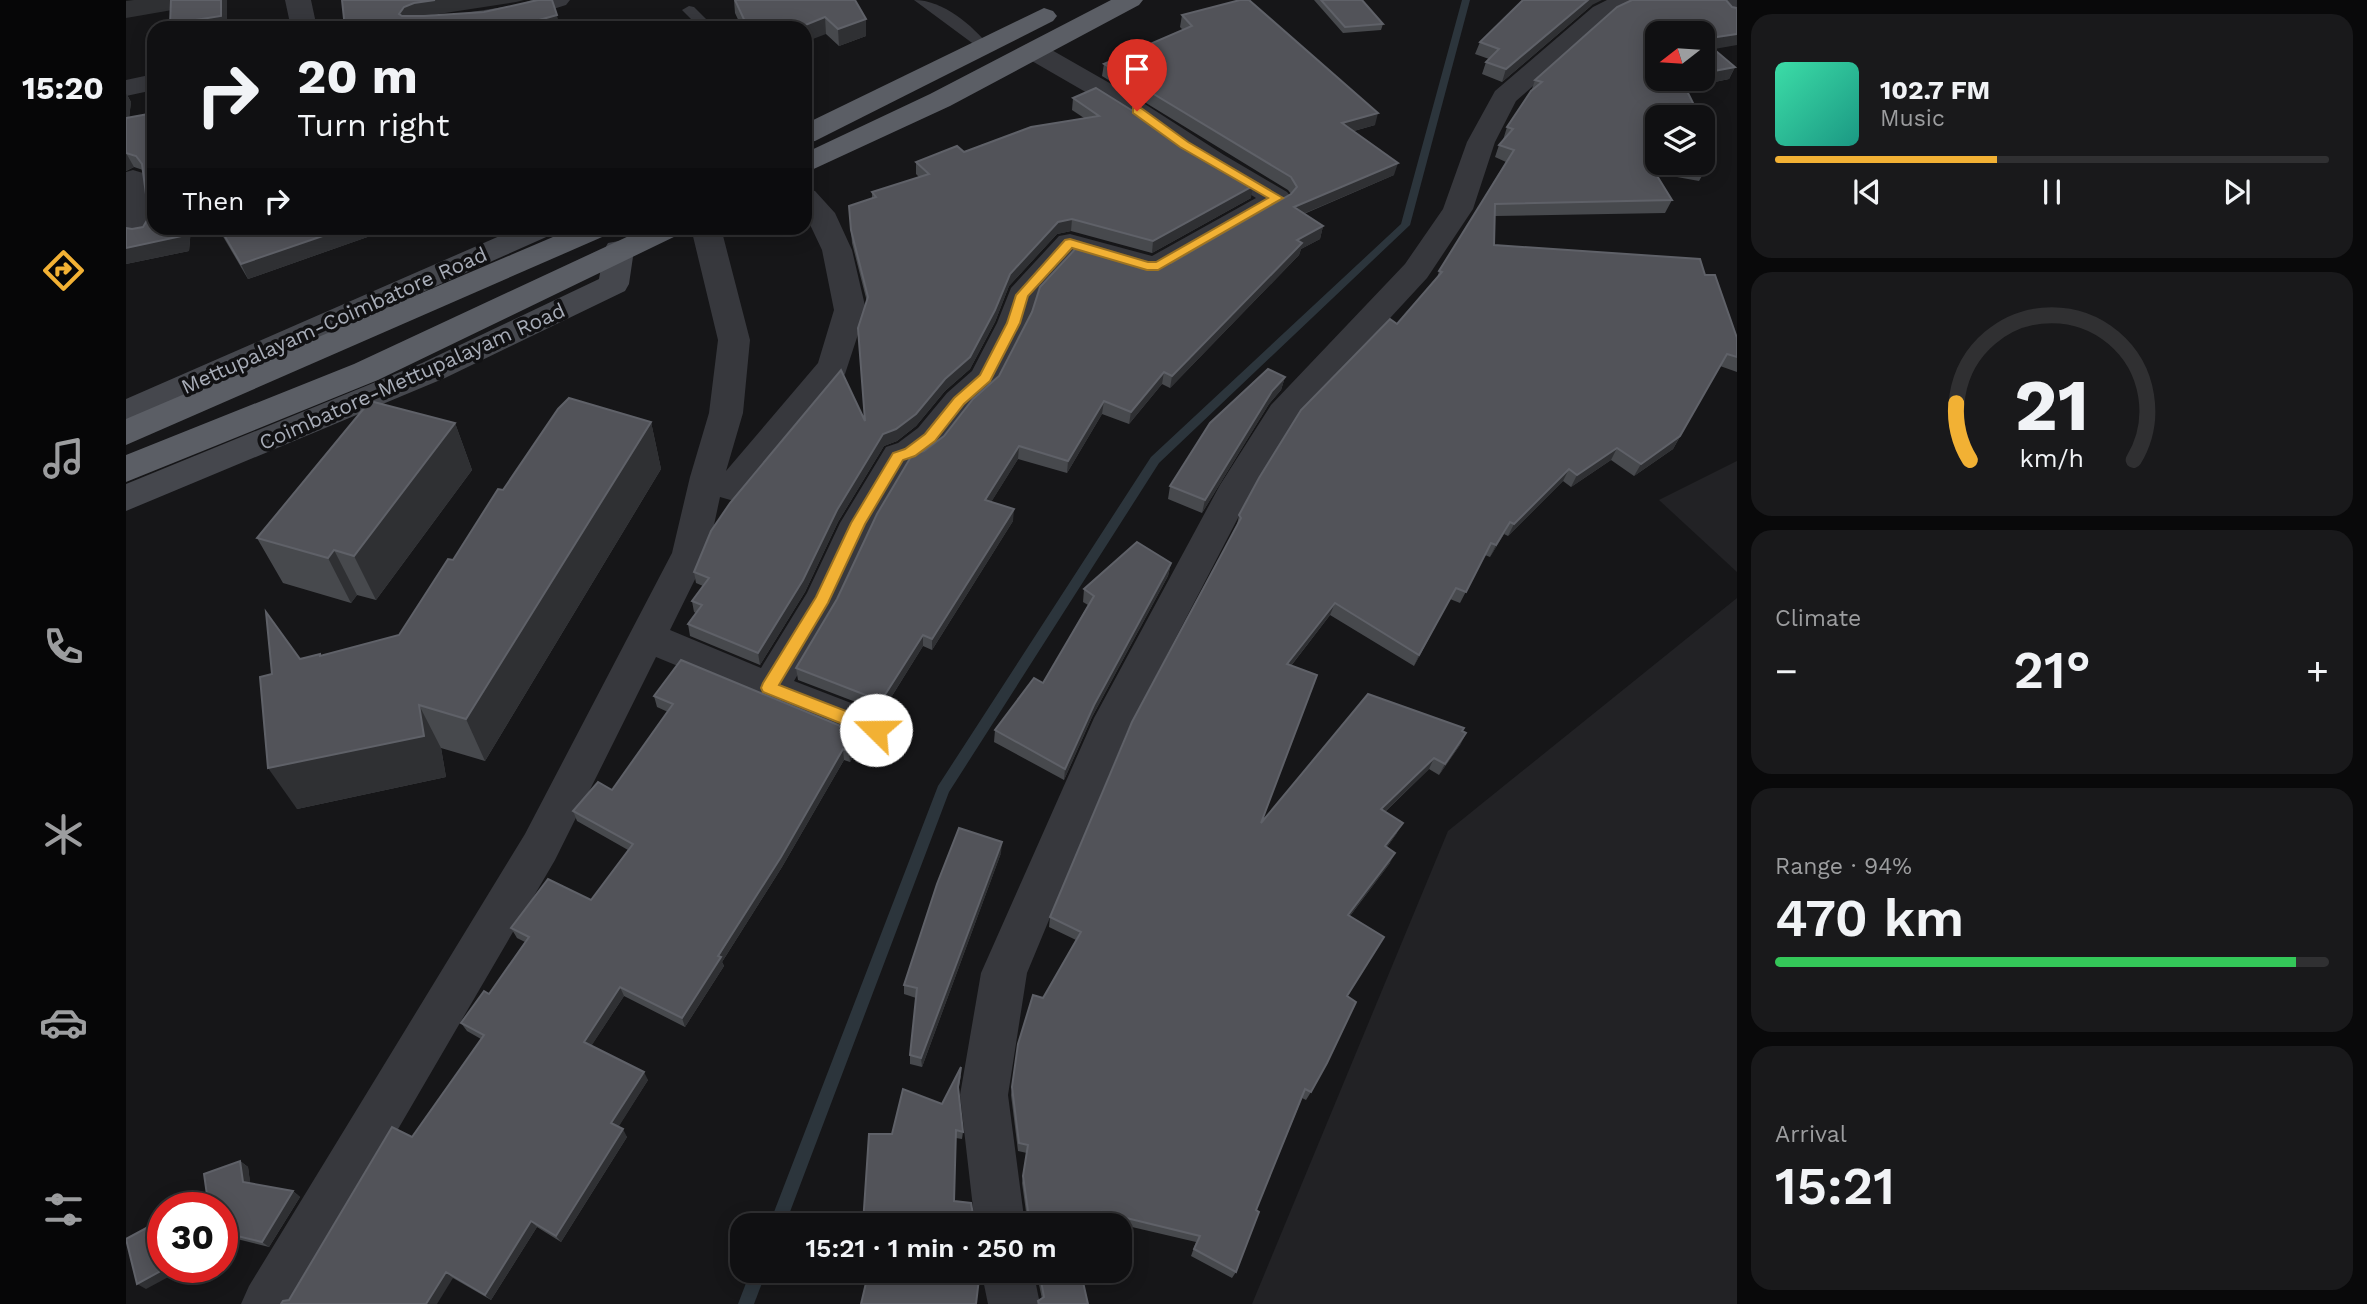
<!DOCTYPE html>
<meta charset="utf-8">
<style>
:root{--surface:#101012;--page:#19191b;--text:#f1f3f6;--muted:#9c9d9f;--line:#303032;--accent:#f2b134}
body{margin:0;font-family:"Work Sans",sans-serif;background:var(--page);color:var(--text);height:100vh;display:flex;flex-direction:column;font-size:26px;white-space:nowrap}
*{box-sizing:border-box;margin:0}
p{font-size:23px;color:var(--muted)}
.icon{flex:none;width:38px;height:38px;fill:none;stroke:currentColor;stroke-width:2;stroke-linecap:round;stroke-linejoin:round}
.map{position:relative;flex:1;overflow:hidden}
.panel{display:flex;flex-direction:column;gap:14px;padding:14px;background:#09090a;width:630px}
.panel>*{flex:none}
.banner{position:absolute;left:21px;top:21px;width:665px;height:214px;border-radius:21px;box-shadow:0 4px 18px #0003,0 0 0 2px var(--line);background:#101012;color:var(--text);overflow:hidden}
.needle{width:46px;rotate:253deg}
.buttons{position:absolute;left:1519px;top:21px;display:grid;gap:14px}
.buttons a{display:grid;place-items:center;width:70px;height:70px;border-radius:14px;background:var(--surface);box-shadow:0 4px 18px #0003,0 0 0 2px var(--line);font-size:35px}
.speed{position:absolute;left:21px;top:1192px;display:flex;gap:14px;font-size:35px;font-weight:700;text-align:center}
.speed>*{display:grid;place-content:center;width:91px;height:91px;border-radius:50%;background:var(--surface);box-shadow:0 4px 18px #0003,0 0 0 2px var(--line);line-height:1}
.speed .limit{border:10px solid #d22;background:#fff;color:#111}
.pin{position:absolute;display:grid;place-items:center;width:60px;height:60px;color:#fff;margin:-72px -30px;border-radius:50% 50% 50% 0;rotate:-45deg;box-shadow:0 0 7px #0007}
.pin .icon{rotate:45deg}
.me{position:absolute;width:77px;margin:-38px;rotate:292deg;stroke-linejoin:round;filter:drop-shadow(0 0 5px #0008)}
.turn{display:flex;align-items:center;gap:24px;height:147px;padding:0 35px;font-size:32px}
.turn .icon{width:91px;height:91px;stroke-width:2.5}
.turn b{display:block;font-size:49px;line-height:60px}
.then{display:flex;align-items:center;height:66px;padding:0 35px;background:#0003;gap:14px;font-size:26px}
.big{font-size:52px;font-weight:600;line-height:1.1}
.panel .widget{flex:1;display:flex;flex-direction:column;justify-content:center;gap:10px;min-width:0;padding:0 24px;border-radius:21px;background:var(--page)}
.panel .dial{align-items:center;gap:0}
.dial svg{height:182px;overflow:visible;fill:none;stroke:var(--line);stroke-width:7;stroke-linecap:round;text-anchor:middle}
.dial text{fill:var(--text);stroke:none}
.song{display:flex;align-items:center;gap:21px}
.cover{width:84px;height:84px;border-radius:10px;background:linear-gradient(135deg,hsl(160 70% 55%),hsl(170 70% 35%))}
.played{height:7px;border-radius:4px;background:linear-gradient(90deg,var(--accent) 40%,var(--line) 40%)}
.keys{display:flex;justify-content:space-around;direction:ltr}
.heat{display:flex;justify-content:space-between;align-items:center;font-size:38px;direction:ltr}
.charge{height:10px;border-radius:5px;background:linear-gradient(90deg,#34c759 94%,var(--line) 0)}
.trip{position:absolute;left:604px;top:1213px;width:402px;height:70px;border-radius:21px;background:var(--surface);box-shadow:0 4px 18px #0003,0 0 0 2px var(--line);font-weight:600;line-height:70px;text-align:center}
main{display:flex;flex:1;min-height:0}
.menu{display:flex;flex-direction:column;width:126px;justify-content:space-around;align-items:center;background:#060607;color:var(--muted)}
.menu .icon{width:49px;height:49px}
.menu .on{color:var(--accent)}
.menu b{font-size:32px;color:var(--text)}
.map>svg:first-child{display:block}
</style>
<main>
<nav class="menu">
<b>15:20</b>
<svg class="icon on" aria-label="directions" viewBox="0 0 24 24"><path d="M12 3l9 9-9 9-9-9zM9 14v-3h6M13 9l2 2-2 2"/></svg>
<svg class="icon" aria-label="music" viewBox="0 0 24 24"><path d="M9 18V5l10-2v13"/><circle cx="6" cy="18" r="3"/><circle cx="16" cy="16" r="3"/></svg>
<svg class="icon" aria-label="phone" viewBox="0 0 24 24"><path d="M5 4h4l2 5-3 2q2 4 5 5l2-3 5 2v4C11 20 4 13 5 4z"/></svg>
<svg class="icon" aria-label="climate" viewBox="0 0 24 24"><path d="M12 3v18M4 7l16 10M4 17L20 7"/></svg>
<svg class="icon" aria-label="car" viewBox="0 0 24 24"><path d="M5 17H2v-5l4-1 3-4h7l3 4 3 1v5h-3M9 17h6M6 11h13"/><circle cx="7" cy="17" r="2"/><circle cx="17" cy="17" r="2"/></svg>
<svg class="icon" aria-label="filters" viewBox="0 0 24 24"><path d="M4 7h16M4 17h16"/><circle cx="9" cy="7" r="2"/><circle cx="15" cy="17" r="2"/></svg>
</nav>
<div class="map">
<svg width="1611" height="1304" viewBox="0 0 1611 1304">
<rect width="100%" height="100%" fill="#161618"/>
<g fill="#222225">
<polygon points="1611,461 1611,572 1533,500"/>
<polygon points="1611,598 1611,1304 1126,1304 1322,831"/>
</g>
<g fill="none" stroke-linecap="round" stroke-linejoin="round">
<g fill="#2c353c" fill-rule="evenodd">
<polygon points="1336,0 1344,0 1284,225 1033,463 823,792 659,1225 643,1225 812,786 1025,457 1275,224"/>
<polygon points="625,1270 641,1270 628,1304 612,1304"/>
</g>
<g fill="#37383d" fill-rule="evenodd">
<path d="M 788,0 C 817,0 846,25 864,47 L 857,51 Z"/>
<polygon points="563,6 568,7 589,28 574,28 556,10"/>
</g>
<g fill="#37383d" fill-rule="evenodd">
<polygon points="159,0 185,0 191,28 165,28"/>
<path d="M 406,0 L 444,0 L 440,5 C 383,24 340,28 280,28 L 284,23 L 293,20 L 391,5 Z"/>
<polygon points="1587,0 1611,0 1611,20 1602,17"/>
<polygon points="908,43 917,45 1008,97 1098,155 1161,192 1166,198 1161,204 1043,273 1021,276 950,255 911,298 903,323 871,386 845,409 816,446 796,461 784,465 749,525 710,609 668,681 764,718 770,730 764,742 750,747 736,742 530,657 429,860 170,1304 115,1304 123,1286 399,834 546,553 564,477 583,413 592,340 565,228 595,228 624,340 617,413 600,471 692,363 708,310 696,250 679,214 679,188 689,191 709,213 726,250 740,310 719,374 620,497 608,501 594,497 582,553 544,630 635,668 681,593 714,523 760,447 772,443 792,428 821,393 846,371 871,323 885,288 933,236 944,234 1026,256 1130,198 989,109 899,57 895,51 899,45"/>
<polygon points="28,74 28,90 0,96 0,80"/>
<polygon points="7,170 17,173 21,179 28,232 24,239 13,241 2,239 0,235 0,172"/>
</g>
<g fill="#37383d" fill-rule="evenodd">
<polygon points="1481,0 1514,0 1510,5 1485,17 1390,101 1369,142 1347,209 1301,278 1169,421 1127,489 1001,732 901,973 882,1095 899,1225 849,1225 834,1095 855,973 968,718 1094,485 1145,405 1279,264 1317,209 1341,142 1369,91 1467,7"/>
<polygon points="855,1270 907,1270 914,1304 862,1304"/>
</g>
<g fill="#45474d" fill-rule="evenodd">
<polygon points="392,228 431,228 427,234 0,424 0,399"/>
<polygon points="493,241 504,243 508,250 503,284 499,291 319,378 0,511 0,484 296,363 473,279 478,250 482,243"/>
</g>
<g fill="#5b5e65" fill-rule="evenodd">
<polygon points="985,0 1017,0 1013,5 824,106 679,173 679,153 804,94"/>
<polygon points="918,8 927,11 931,16 927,21 689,141 679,143 679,124"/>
<polygon points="448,228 487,228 483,234 0,445 0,419"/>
<polygon points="520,228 558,228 554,234 252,380 0,482 0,455 228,364"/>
</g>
</g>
<g fill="#47494d">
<polygon points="608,0 740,19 740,36 713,46 700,34 679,28 616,28 609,13"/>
<polygon points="1188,0 1236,0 1257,24 1255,30 1217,33"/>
<polygon points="1466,5 1376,82 1356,74 1360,62 1363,59 1349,54 1354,42"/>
<polygon points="1056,15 1249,125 1228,131 1268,175 1178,214 1197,226 1194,239 1175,249 1173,255 1044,388 1036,384 1003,424 976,414 941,473 892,459 865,502 887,521 806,650 797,646 756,712 672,680 670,668 798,451 818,436 1022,266 1045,263 1165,194 1162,190 976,76 978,64 1057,30 1054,27"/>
<polygon points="1587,49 1609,67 1603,79 1560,88 1531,117 1531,163 1577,163 1580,169 1573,181 1529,173 1546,200 1539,213 1369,216 1368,245 1579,275 1611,338 1611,372 1594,366 1547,449 1508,476 1485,460 1445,487 1437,481 1382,536 1378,534 1364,557 1359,555 1334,603 1324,599 1288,666 1204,615 1165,666 1135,822 1337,731 1340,733 1334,745 1313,775 1303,769 1259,812 1271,833 1261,847 1264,863 1224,916 1221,996 1185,1092 1180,1100 1176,1098 1130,1210 1110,1272 1106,1278 1065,1256 1070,1242 976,1220 974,1225 894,1225 895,1221 901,1219 896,1183 901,1153 892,1151 885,1095 892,1044 917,998 950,940 923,927 924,917 1111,525 1113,515 1271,324 1311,279 1313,271 1380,162 1369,157 1373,145 1377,140 1381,127 1405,92 1409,80"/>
<polygon points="0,93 5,102 3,118 28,113 28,228 65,228 63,251 0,264 0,228 6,229 17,227 23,217 17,170 8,167 0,171"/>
<polygon points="947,98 1125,198 1026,253 945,231 931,234 883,286 869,322 844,369 819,391 790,426 771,441 758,446 712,522 679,592 634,665 564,636 562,624 570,613 568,612 566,601 577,586 570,583 568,572 739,420 741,302 726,243 723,206 746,198 746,192 793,177 790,174 790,162 838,152 958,118 946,110"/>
<polygon points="92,228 267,228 122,279"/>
<polygon points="1159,377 1155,390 1143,404 1076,513 1042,499 1044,486"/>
<polygon points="525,422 535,469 359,761 315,748 320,777 171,809 146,674 174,659 195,656 273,635 377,490"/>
<polygon points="329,423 346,470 250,600 231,595 225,603 157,583 131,538"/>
<polygon points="1045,563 1042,576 966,717 938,780 868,742 869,730 917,683 962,605 957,602 958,589"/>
<polygon points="528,696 734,734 735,744 724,762 718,760 656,867 596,962 598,966 559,1027 498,996 465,1046 522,1080 492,1127 501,1137 435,1242 411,1227 365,1300 327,1278 163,1300 286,1137 355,1039 341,1031 335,1023 363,994 399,942 391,938 385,928 465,900 502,850 451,821 447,811 486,790 542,712 531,707"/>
<polygon points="875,853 796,1067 784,1064 784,1055 790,998 778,994 778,985"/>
<polygon points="835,1075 832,1091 837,1132 836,1139 830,1138 737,1224 766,1134 816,1104"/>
<polygon points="114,1161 122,1167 124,1183 167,1191 174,1197 143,1247 111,1239 96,1247 81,1195"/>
<polygon points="722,1270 854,1270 742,1276"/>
<polygon points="910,1270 959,1270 957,1282 962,1304 911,1304 912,1301 916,1299"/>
</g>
<g fill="#2f3033">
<polygon points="8,0 48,0 52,9 0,18 0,1"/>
<polygon points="95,0 101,0 101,28 46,28 44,24"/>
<polygon points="309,0 398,0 390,2 293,17 282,21 273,14 278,7 288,3"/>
<polygon points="1462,0 1476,0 1466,5 1376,82 1380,69"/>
<polygon points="431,15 434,28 403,28 402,23"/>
<polygon points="699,17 700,34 679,42 679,28 672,28"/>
<polygon points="740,19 740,36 713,46 712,29"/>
<polygon points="1611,34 1611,45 1577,51 1577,39"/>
<polygon points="1609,67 1603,79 1549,90 1555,79 1577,79 1577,73"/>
<polygon points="0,93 5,102 1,134 0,132"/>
<polygon points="1252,113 1249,125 1213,135 1216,123"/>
<polygon points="0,153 8,167 0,171"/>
<polygon points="1272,163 1268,175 1165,219 1168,207"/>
<polygon points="1127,186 1125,198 1026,253 1027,241"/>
<polygon points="946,219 945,231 931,234 883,286 869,322 844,369 819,391 790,426 771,441 758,446 712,522 679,592 634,665 632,653 711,510 757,434 884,274 932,222"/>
<polygon points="1197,226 1194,239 1175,249 1173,255 1044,388 1046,376 1171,240"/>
<polygon points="57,228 65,228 63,251 0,264 0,248"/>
<polygon points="220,228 267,228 122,279 115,264"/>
<polygon points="1038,372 1036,384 1003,424 1005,412"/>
<polygon points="1159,377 1155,390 1143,404 1076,513 1079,500 1146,391"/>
<polygon points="978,401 976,414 941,473 942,461"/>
<polygon points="525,422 535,469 359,761 340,719"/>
<polygon points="329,423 346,470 250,600 228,556"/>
<polygon points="1554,436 1547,449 1508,476 1515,464"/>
<polygon points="893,446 892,459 859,512 859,500"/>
<polygon points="1491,448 1485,460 1445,487 1451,475"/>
<polygon points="1443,469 1437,481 1382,536 1388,524"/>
<polygon points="888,509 887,521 806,650 806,639"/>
<polygon points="1384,522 1378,534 1364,557 1370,545"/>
<polygon points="208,550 231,595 225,603 202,558"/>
<polygon points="1045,563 1042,576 966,717 938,780 939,769 968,705"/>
<polygon points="1330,588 1324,599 1288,666 1293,655"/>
<polygon points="1209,603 1204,615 1157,676 1161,664"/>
<polygon points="797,635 797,646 756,712 755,701"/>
<polygon points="293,705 315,748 320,777 171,809 142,768"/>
<polygon points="1340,733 1334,745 1313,775 1319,764"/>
<polygon points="734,734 735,744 724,762 723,752"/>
<polygon points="717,749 718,760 656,867 596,962 598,966 559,1027 556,1018"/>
<polygon points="1308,758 1303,769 1250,820 1255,809"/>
<polygon points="1277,823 1271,833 1254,857 1259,846"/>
<polygon points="876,842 875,853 796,1067 795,1058"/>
<polygon points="1269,853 1264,863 1217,925 1222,915"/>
<polygon points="494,987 498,996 462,1051 458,1042"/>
<polygon points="518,1072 522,1080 490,1131 485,1123"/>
<polygon points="497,1129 501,1137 435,1242 430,1236"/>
<polygon points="114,1161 122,1167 125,1188 117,1182"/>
<polygon points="167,1191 174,1197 143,1247 136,1242"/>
<polygon points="405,1221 411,1227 365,1300 359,1295"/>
<polygon points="103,1234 111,1239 96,1247 96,1237"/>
<polygon points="42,1267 61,1267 20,1289 11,1284"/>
<polygon points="320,1272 327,1278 311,1304 300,1304"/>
</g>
<g fill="#525359" stroke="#5f6168" stroke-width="2">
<polygon points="45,0 95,0 95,16 44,24"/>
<polygon points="216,0 309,0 288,3 278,7 273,14 276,16 298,16 358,12 412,0 426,0 431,15 402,23 406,28 219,28"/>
<polygon points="609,0 729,0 740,19 712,29 699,17 672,28 622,28"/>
<polygon points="1114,0 1123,0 1252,113 1216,123 1272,163 1168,207 1197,226 1171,240 1176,243 1046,376 1038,372 1005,412 978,401 942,461 893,446 859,500 888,509 806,639 797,635 755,701 670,668 711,599 751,514 786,455 798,451 818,436 847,399 873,376 906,312 914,287 952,246 1022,266 1045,263 1165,194 1171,187 1165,177 978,64 1066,26 1056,15"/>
<polygon points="1195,0 1236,0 1257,24 1219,27"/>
<polygon points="1397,0 1462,0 1380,69 1360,62 1373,49 1354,42"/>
<polygon points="1506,0 1600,0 1606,7 1611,8 1611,34 1577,39 1577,33 1531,33 1531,79 1555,79 1574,117 1531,117 1531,160 1520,158 1546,200 1369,204 1368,245 1574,259 1579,275 1589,275 1611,338 1611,357 1601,354 1554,436 1515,464 1491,448 1451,475 1443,469 1388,524 1384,522 1370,545 1365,543 1340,592 1330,588 1293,655 1209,603 1161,664 1191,675 1135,823 1242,694 1338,728 1336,731 1340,733 1319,764 1308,758 1255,809 1277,823 1259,846 1269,853 1222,915 1258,937 1221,996 1230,1002 1201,1063 1185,1092 1179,1089 1130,1210 1133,1212 1110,1272 1068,1249 1074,1236 976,1212 976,1220 966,1218 965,1225 896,1225 895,1221 903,1218 897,1176 902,1145 893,1143 886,1087 892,1044 907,995 917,998 955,932 924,917 1006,722 1115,518 1113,515 1133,478 1175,410 1264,319 1271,324 1316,272 1313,271 1388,150 1373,145 1387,129 1381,127 1405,91 1416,82 1409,80 1491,7"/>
<polygon points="1577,40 1609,67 1577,73"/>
<polygon points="970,88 1127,186 1027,241 946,219 932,222 884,274 869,310 844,357 819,379 790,414 770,429 757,434 711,510 677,580 632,653 562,624 576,605 566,601 583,578 568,572 585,531 604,503 715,370 739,421 732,328 742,297 725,230 723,206 750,197 746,192 803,174 790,162 831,146 838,152 905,127 973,116 947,98"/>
<polygon points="28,113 28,228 57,228 56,236 0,248 0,228 6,229 17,227 23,217 16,164 10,156 0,153 0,118"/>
<polygon points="1577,123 1587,145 1580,169 1546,163 1577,163"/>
<polygon points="94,228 220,228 115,264"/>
<polygon points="1142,369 1159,377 1146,391 1079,500 1044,486 1084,423"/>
<polygon points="443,398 525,422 340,719 293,705 298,736 142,768 134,677 146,674 140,612 174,659 194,654 194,656 273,635 322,559 327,560 372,489 377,490 432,409"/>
<polygon points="244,401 329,423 228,556 208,550 202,558 131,538"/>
<polygon points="1011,542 1045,563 968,705 939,769 869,730 908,678 917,683 968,596 958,589"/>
<polygon points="555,660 734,734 723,752 717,749 655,857 592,956 595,957 556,1018 494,987 458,1042 518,1072 485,1123 497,1129 430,1236 405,1221 359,1295 320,1272 300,1304 155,1304 157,1301 163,1300 266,1127 286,1137 358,1035 335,1023 358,991 363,994 403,937 385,928 422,879 465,900 507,844 447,811 472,782 486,790 547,704 528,696"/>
<polygon points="833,828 876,842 795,1058 784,1055 791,988 778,985 811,884"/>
<polygon points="835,1067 832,1087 837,1132 830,1130 828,1201 845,1203 848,1220 860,1221 859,1225 722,1225 723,1220 737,1224 743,1134 766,1134 777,1089 816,1104"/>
<polygon points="114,1161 117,1182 167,1191 136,1242 103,1234 96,1237 96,1208 58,1208 81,1195 78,1174"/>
<polygon points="37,1219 37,1267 42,1267 11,1284 0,1239"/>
<polygon points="743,1270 854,1270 850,1304 735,1304"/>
<polygon points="913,1270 959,1270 957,1282 962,1304 913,1304 912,1301 918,1297"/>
</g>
<polygon fill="#f2b134" stroke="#9d7322" stroke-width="2" points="1007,108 1015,108 1062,142 1157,198 1032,270 1021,270 946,248 902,296 894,323 864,381 838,404 809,441 789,456 777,460 739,524 702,603 653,685 756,725 759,730 756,735 744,735 637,692 635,688 637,683 690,597 725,523 767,453 779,449 799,434 828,398 854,375 881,323 890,295 939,240 944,239 1022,262 1030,262 1142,198 1054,147 1007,113"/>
<g text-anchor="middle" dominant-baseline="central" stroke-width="7" stroke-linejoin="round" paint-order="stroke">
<g font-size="21" fill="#a8adb8" stroke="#111113">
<text transform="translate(208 320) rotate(-24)">Mettupalayam-Coimbatore Road</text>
<text transform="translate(286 376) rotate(-24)">Coimbatore-Mettupalayam Road</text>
</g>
</g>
</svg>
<div class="buttons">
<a><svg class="needle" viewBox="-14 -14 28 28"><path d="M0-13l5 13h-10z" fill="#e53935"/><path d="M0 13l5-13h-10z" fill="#9c9d9f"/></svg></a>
<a><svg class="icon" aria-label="layers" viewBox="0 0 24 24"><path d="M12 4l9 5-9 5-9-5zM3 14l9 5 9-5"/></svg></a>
</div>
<div class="speed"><div class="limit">30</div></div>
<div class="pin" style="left:1011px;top:111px;background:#d93025"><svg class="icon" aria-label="arrive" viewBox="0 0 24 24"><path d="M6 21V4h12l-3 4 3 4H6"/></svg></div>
<svg class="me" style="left:750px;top:730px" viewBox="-20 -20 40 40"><circle r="19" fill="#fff"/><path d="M0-13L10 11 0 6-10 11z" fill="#f2b134"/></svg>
<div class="trip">15:21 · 1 min · 250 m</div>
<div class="banner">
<div class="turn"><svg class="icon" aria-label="right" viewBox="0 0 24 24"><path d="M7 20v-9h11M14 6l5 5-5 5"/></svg><div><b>20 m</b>Turn right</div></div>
<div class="then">Then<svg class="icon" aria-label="right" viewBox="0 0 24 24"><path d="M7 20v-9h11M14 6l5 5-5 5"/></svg></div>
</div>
</div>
<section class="panel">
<div class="widget">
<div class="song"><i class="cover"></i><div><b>102.7 FM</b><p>Music</p></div></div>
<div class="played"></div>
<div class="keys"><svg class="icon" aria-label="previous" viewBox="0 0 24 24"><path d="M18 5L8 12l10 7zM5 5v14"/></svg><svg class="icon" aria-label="pause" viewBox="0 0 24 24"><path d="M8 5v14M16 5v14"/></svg><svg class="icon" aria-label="next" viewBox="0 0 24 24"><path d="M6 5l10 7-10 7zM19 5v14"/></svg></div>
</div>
<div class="widget dial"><svg viewBox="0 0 100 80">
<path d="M14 69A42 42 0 1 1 86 69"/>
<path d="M14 69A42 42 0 0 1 8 44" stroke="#f2b134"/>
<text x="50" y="56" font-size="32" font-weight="700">21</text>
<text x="50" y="72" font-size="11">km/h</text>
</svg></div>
<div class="widget"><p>Climate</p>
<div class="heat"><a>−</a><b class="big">21°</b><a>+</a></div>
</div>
<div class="widget"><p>Range · 94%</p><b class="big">470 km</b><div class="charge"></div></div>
<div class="widget"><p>Arrival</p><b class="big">15:21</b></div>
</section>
</main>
